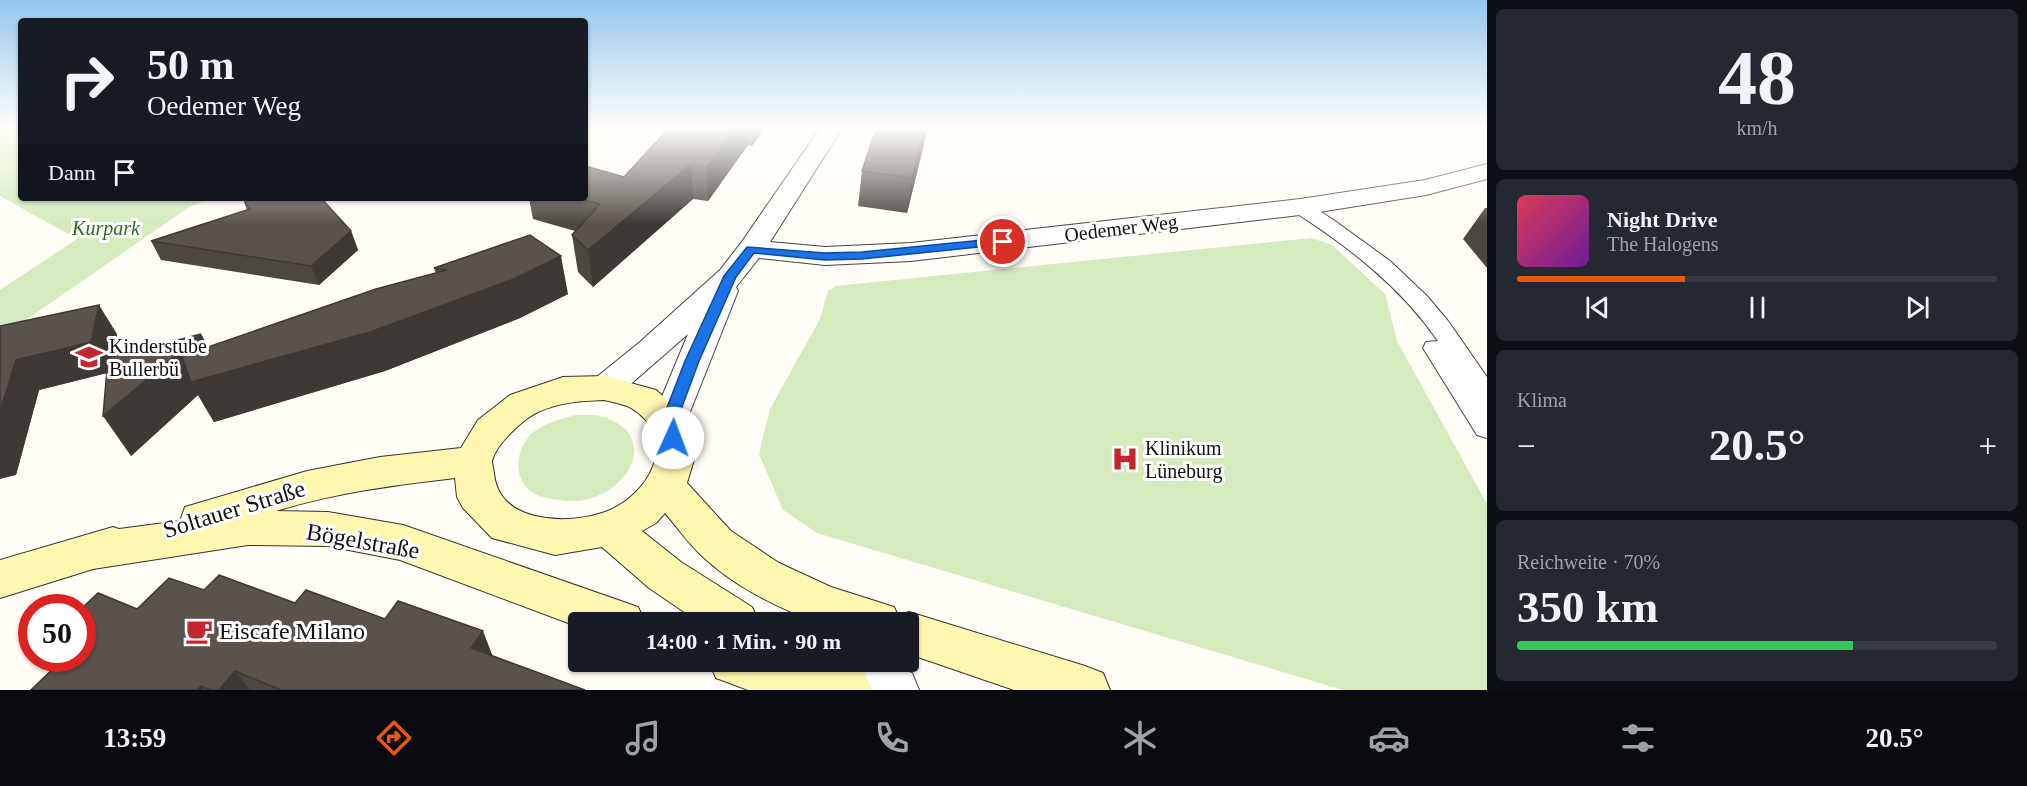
<!DOCTYPE html>
<html lang="de">
<meta charset="utf-8">
<style>
:root{--surface:#171b24;--page:#242831;--text:#f1f3f6;--muted:#9ea1a6;--line:#363941;--accent:#ea580c}
body{margin:0;font-family:Georgia,serif;background:var(--page);color:var(--text);height:100vh;display:flex;flex-direction:column;font-size:22px;white-space:nowrap}
*{box-sizing:border-box;margin:0}
p{font-size:20px;color:var(--muted)}
.icon{flex:none;width:33px;height:33px;fill:none;stroke:currentColor;stroke-width:2;stroke-linecap:round;stroke-linejoin:round}
.map{position:relative;flex:1;overflow:hidden}
.drawer{display:flex;flex-direction:column;gap:9px;padding:9px;background:#0d0f14;width:540px}
.drawer>*{flex:none}
.banner{position:absolute;left:18px;top:18px;width:570px;height:183px;border-radius:6px;box-shadow:0 2px 4px #0004;background:#171b24;color:var(--text);overflow:hidden}
.speed{position:absolute;left:18px;top:594px;display:flex;gap:12px;font-size:30px;font-weight:700;text-align:center}
.speed>*{display:grid;place-content:center;width:78px;height:78px;border-radius:50%;background:var(--surface);box-shadow:0 2px 4px #0004;line-height:1}
.speed .limit{border:9px solid #d22;background:#fff;color:#111}
.pin{position:absolute;display:grid;place-items:center;width:51px;height:51px;color:#fff;margin:-26px;border:3px solid #fff;border-radius:50%;box-shadow:0 2px 6px #0007}
.me{position:absolute;width:66px;margin:-33px;rotate:2deg;stroke-linejoin:round;filter:drop-shadow(0 0 4px #0008)}
.turn{display:flex;align-items:center;gap:21px;height:126px;padding:0 30px;font-size:27px}
.turn .icon{width:78px;height:78px;stroke-width:2.5}
.turn b{display:block;font-size:42px;line-height:51px}
.then{display:flex;align-items:center;height:57px;padding:0 30px;background:#0003;gap:12px;font-size:22px}
.big{font-size:45px;font-weight:700;line-height:1.1}
.drawer .tile{flex:1;display:flex;flex-direction:column;justify-content:center;gap:9px;min-width:0;padding:0 21px;border-radius:9px;background:var(--page)}
.drawer .dial{align-items:center;gap:0}
.dial b{font-size:78px;line-height:1}
.song{display:flex;align-items:center;gap:18px}
.cover{width:72px;height:72px;border-radius:9px;background:linear-gradient(135deg,hsl(350 70% 55%),hsl(280 70% 35%))}
.played{height:6px;border-radius:3px;background:linear-gradient(90deg,var(--accent) 35%,var(--line) 35%)}
.keys{display:flex;justify-content:space-around;direction:ltr}
.heat{display:flex;justify-content:space-between;align-items:center;font-size:33px;direction:ltr}
.charge{height:9px;border-radius:4px;background:linear-gradient(90deg,#34c759 70%,var(--line) 0)}
.trip{position:absolute;left:568px;top:612px;width:351px;height:60px;border-radius:6px;background:var(--surface);box-shadow:0 2px 4px #0004;font-weight:700;line-height:60px;text-align:center}
.tab-bar{display:flex;height:96px;justify-content:space-around;align-items:center;background:#090b0e;color:var(--muted)}
.tab-bar .icon{width:42px;height:42px}
.tab-bar .active{color:var(--accent)}
.tab-bar b{font-size:27px;color:var(--text)}
main{display:flex;flex:1;min-height:0}
.map>svg:first-child{display:block}
</style>
<main>
<div class="map">
<svg width="1487" height="690" viewBox="0 0 1487 690">
<rect width="100%" height="100%" fill="#fffdf5"/>
<g fill="#d5ebbd">
<polygon points="0,127 21,127 21,198 213,198 189,207 0,338 0,290 77,239 0,196"/>
<polygon points="1311,238 1332,245 1385,294 1397,341 1487,504 1487,690 1343,690 817,533 783,510 759,454 770,409 820,319 828,291 836,286"/>
<path d="M 575,415 C 584,415 594,414 603,417 C 656,433 634,485 592,498 C 575,503 559,501 543,497 C 516,490 512,459 527,439 C 538,424 559,420 575,415 Z"/>
</g>
<g fill="none" stroke-linecap="round" stroke-linejoin="round">
<defs>
<path id="service" d="M 1300,201 L 1307,203 L 1335,221 L 1390,261 L 1427,296 L 1448,321 L 1487,377 L 1487,438 L 1477,435 L 1423,348 L 1426,342 L 1438,341 C 1400,286 1349,247 1293,211 L 1290,207 L 1293,203 Z"/>
<g id="tertiary">
<polygon points="821,127 843,127 770,242 825,247 911,243 1300,199 1425,180 1487,164 1487,179 1426,195 1300,215 911,261 825,265 759,258 736,287 738,291 682,432 669,436 656,432 651,423 688,334 617,396 605,400 593,396 587,388 593,380 640,342 720,270 741,243"/>
<polygon points="803,662 880,662 912,673 919,690 828,690 808,682 801,666"/>
</g>
<g id="secondary">
<path d="M 605,376 L 656,390 L 682,414 L 687,423 L 696,453 L 687,483 L 731,531 L 779,563 L 831,587 L 894,607 L 898,616 L 909,612 L 1085,666 L 1103,673 L 1110,690 L 1014,690 L 909,654 L 909,622 L 817,622 C 777,608 732,585 701,555 C 688,543 677,527 665,513 L 656,523 L 642,531 L 681,562 L 752,607 L 759,622 L 699,622 L 649,588 L 602,547 L 555,555 L 492,538 L 463,508 L 457,497 L 455,478 C 395,485 334,493 276,511 L 328,512 L 403,525 L 638,607 L 645,622 L 579,622 L 579,627 L 400,560 L 328,546 L 248,545 L 93,569 L 0,598 L 0,560 L 113,527 L 119,529 L 180,521 L 185,507 L 307,471 L 380,457 L 461,448 L 478,420 L 510,395 L 563,377 ZM 604,400 C 612,402 624,404 631,408 C 683,439 647,499 602,513 C 580,520 556,521 535,516 C 512,510 497,498 494,474 C 494,470 492,464 492,461 C 496,444 523,419 538,412 C 561,402 580,401 604,400 Z"/>
<polygon points="709,662 850,662 865,673 872,690 748,690 716,678"/>
</g>
</defs>
<use href="#service" stroke="#444" stroke-width="2"/>
<use href="#tertiary" stroke="#444" stroke-width="2"/>
<use href="#secondary" stroke="#333" stroke-width="2"/>
<use href="#service" fill="#fff" fill-rule="evenodd"/>
<use href="#tertiary" fill="#fff" fill-rule="evenodd"/>
<use href="#secondary" fill="#fff6b0" fill-rule="evenodd"/>
</g>
<g fill="#4d4742">
<polygon points="670,127 765,127 752,146 748,145 708,201 693,199 593,287 578,272 572,235 575,231 533,219 529,198 585,198 624,177"/>
<polygon points="928,127 907,213 858,206 862,171"/>
<polygon points="243,199 351,231 358,250 319,285 161,260 151,241 247,210"/>
<polygon points="1485,208 1487,208 1487,268 1463,239"/>
<polygon points="434,268 568,294 520,318 385,371 214,422 198,395 131,456 107,373 39,390 16,475 0,326 117,334 114,357 201,334 208,347 436,273"/>
<polygon points="204,590 295,603 385,619 493,656 585,690 31,690 137,609"/>
</g>
<g fill="#3f3936">
<polygon points="737,127 748,127 748,145 708,201 707,167"/>
<polygon points="752,127 765,127 752,146"/>
<polygon points="925,127 928,127 928,128 907,213 912,178"/>
<polygon points="691,164 693,199 593,287 588,250"/>
<polygon points="351,231 358,250 319,285 311,266"/>
<polygon points="561,256 568,294 520,318 385,371 214,422 198,395 131,456 103,416 201,334 222,373"/>
<polygon points="99,305 117,334 111,372 39,390 16,475 0,479 0,411 16,360"/>
<polygon points="483,631 498,670 471,648"/>
<polygon points="235,671 250,690 219,690"/>
<polygon points="201,686 204,690 197,690"/>
</g>
<g fill="#5a524d" stroke="#3f3936" stroke-width="1.5">
<polygon points="670,127 737,127 707,167 691,164 588,250 572,235 600,204 577,198 585,198 585,166 624,177"/>
<polygon points="879,127 925,127 912,178 862,171 873,138"/>
<polygon points="247,198 321,198 351,231 311,266 151,241 250,209 243,199"/>
<polygon points="530,235 561,256 511,280 370,332 191,382 182,356 376,289 447,270 434,268"/>
<polygon points="99,305 91,342 16,360 0,411 0,326"/>
<polygon points="201,334 103,416 108,358"/>
<polygon points="219,575 295,603 306,590 385,619 398,601 483,631 471,648 585,690 281,690 235,671 219,690 211,690 201,686 197,690 31,690 64,658 82,658 82,608 98,593 137,609 169,578 204,590"/>
</g>
<linearGradient id="sky" x2="0" y2="1"><stop stop-color="#95c6ee"/><stop offset="0.57" stop-color="#fffefa"/><stop offset="1" stop-color="#fffefa" stop-opacity="0"/></linearGradient>
<rect width="1487" height="224" fill="url(#sky)"/>
<polygon fill="#1a73e8" stroke="#114b97" stroke-width="1.5" points="1003,238 1007,239 1007,244 862,259 825,260 754,253 736,277 699,361 676,423 680,438 678,442 667,442 661,423 685,361 724,276 747,247 825,253 862,252"/>
<defs>
<symbol id="school-bare" viewBox="-9 -9 18 18"><path d="M0-5L7-2L0 1L-7-2ZM-4 1L0 2.5L4 1V4Q0 6-4 4Z" fill="#c4262e" stroke="#fff" stroke-width="2.5" paint-order="stroke"/></symbol>
<symbol id="hospital-bare" viewBox="-9 -9 18 18"><path d="M-5-5h3v3.5h4V-5h3V5h-3V1.5h-4V5h-3Z" fill="#c4262e" stroke="#fff" stroke-width="2.5" paint-order="stroke"/></symbol>
<symbol id="cafe-bare" viewBox="-9 -9 18 18"><path d="M-5.5-4.5H6V0H3Q3 3.5 0 3.5H-2.5Q-5.5 3.5-5.5 0ZM3-3.2v2h1.7v-2ZM-6 4.5H4V6H-6Z" fill="#c4262e" stroke="#fff" stroke-width="2.5" paint-order="stroke"/></symbol>
</defs>
<g fill-rule="evenodd">
<use href="#school-bare" x="70" y="338" width="38" height="38"/>
<use href="#hospital-bare" x="1106" y="440" width="38" height="38"/>
<use href="#cafe-bare" x="180" y="612" width="38" height="38"/>
</g>
<g text-anchor="middle" dominant-baseline="central" stroke-width="6" stroke-linejoin="round" paint-order="stroke">
<g font-size="20" font-style="italic" fill="#2f6b1f" stroke="#fff">
<text x="106" y="228">Kurpark</text>
</g>
<g font-size="20" fill="#111" stroke="#fff">
<text transform="translate(1121 228) rotate(-7)">Oedemer Weg</text>
</g>
<g font-size="20" fill="#111" stroke="#fff" text-anchor="start">
<text x="109" y="346">Kinderstube<tspan x="109" dy="23">Bullerbü</tspan></text>
<text x="1145" y="448">Klinikum<tspan x="1145" dy="23">Lüneburg</tspan></text>
</g>
<g font-size="24" fill="#111" stroke="#fff">
<text transform="translate(234 509) rotate(-17)">Soltauer Straße</text>
<text transform="translate(363 541) rotate(10)">Bögelstraße</text>
</g>
<g font-size="24" fill="#111" stroke="#fff" text-anchor="start">
<text x="219" y="631">Eiscafe Milano</text>
</g>
</g>
</svg>
<div class="speed"><div class="limit">50</div></div>
<div class="pin" style="left:1003px;top:242px;background:#d93025"><svg class="icon" aria-label="arrive" viewBox="0 0 24 24"><path d="M6 21V4h12l-3 4 3 4H6"/></svg></div>
<svg class="me" style="left:673px;top:438px" viewBox="-20 -20 40 40"><circle r="19" fill="#fff"/><path d="M0-13L10 11 0 6-10 11z" fill="#1a73e8"/></svg>
<div class="trip">14:00 · 1 Min. · 90 m</div>
<div class="banner">
<div class="turn"><svg class="icon" aria-label="right" viewBox="0 0 24 24"><path d="M7 20v-9h11M14 6l5 5-5 5"/></svg><div><b>50 m</b>Oedemer Weg</div></div>
<div class="then">Dann<svg class="icon" aria-label="arrive" viewBox="0 0 24 24"><path d="M6 21V4h12l-3 4 3 4H6"/></svg></div>
</div>
</div>
<section class="drawer">
<div class="tile dial"><b>48</b><p>km/h</p></div>
<div class="tile">
<div class="song"><i class="cover"></i><div><b>Night Drive</b><p>The Halogens</p></div></div>
<div class="played"></div>
<div class="keys"><svg class="icon" aria-label="previous" viewBox="0 0 24 24"><path d="M18 5L8 12l10 7zM5 5v14"/></svg><svg class="icon" aria-label="pause" viewBox="0 0 24 24"><path d="M8 5v14M16 5v14"/></svg><svg class="icon" aria-label="next" viewBox="0 0 24 24"><path d="M6 5l10 7-10 7zM19 5v14"/></svg></div>
</div>
<div class="tile"><p>Klima</p>
<div class="heat"><a>−</a><b class="big">20.5°</b><a>+</a></div>
</div>
<div class="tile"><p>Reichweite · 70%</p><b class="big">350 km</b><div class="charge"></div></div>
</section>
</main>
<nav class="tab-bar">
<b>13:59</b>
<svg class="icon active" aria-label="directions" viewBox="0 0 24 24"><path d="M12 3l9 9-9 9-9-9zM9 14v-3h6M13 9l2 2-2 2"/></svg>
<svg class="icon" aria-label="music" viewBox="0 0 24 24"><path d="M9 18V5l10-2v13"/><circle cx="6" cy="18" r="3"/><circle cx="16" cy="16" r="3"/></svg>
<svg class="icon" aria-label="phone" viewBox="0 0 24 24"><path d="M5 4h4l2 5-3 2q2 4 5 5l2-3 5 2v4C11 20 4 13 5 4z"/></svg>
<svg class="icon" aria-label="climate" viewBox="0 0 24 24"><path d="M12 3v18M4 7l16 10M4 17L20 7"/></svg>
<svg class="icon" aria-label="car" viewBox="0 0 24 24"><path d="M5 17H2v-5l4-1 3-4h7l3 4 3 1v5h-3M9 17h6M6 11h13"/><circle cx="7" cy="17" r="2"/><circle cx="17" cy="17" r="2"/></svg>
<svg class="icon" aria-label="filters" viewBox="0 0 24 24"><path d="M4 7h16M4 17h16"/><circle cx="9" cy="7" r="2"/><circle cx="15" cy="17" r="2"/></svg>
<b>20.5°</b>
</nav>
